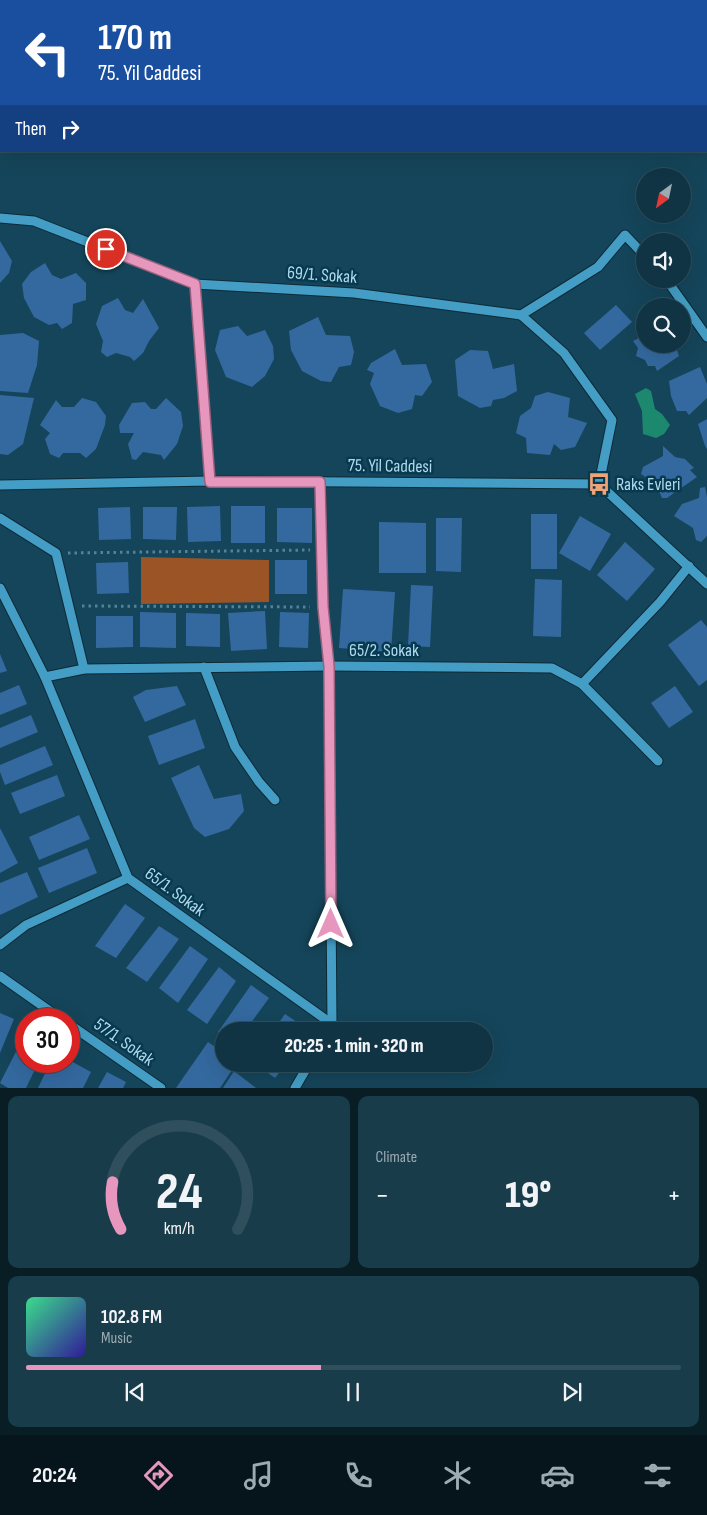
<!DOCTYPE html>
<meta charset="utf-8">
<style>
:root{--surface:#103444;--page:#193c4b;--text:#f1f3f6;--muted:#9caab2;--line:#304f5d;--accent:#e797bd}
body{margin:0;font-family:"Sofia Sans Condensed",sans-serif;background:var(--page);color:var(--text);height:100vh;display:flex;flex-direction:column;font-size:19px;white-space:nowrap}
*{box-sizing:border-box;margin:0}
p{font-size:16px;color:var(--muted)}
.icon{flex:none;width:28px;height:28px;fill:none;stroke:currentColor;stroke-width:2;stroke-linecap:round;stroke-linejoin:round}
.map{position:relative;height:1088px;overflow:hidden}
.details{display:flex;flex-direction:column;gap:8px;padding:8px;background:#091d25;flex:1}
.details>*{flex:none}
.hud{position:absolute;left:0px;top:0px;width:708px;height:152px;box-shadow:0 5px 20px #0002,0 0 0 1px var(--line);background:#1a4fa0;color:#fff;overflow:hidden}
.needle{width:32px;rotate:213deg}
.fabs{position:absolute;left:636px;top:168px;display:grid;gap:10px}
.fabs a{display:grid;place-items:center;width:55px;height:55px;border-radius:50%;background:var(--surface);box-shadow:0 5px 20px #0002,0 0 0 1px var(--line);font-size:25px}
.speed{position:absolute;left:15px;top:1008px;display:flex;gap:10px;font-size:25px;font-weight:700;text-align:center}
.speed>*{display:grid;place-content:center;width:65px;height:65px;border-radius:50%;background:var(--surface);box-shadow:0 5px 20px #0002,0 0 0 1px var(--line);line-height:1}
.speed .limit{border:8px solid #d22;background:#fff;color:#111}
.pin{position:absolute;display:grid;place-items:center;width:42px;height:42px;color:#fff;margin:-21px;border:2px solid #fff;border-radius:50%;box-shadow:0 1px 5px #0007}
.me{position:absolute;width:55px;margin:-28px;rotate:0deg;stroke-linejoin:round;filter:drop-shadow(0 0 4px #0008)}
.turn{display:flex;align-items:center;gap:18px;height:105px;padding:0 15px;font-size:22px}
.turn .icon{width:65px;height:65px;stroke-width:2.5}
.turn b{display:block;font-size:35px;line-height:42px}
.then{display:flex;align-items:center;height:48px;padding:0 15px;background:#0003;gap:10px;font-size:19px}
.big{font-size:38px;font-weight:800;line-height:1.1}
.details .tile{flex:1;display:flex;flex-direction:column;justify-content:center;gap:8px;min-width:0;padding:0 18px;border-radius:10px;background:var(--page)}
.details .dial{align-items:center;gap:0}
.dial svg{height:130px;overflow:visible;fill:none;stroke:var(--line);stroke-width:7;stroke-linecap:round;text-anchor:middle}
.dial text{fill:var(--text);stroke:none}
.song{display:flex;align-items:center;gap:15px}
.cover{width:60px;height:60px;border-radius:8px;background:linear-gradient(135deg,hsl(150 70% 55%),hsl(250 70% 35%))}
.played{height:5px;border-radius:2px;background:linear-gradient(90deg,var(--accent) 45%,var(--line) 45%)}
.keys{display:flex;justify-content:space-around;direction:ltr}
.heat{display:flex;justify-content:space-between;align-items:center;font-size:28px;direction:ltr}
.details .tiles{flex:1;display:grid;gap:8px;grid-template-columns:1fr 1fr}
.tile:last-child{grid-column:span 2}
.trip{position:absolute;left:215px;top:1022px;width:278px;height:50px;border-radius:25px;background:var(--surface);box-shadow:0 5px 20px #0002,0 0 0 1px var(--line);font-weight:800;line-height:50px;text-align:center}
.menu{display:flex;height:80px;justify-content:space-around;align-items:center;background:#06151b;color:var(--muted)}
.menu .icon{width:35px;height:35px}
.menu .current{color:var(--accent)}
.menu b{font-size:22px;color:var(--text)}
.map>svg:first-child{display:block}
</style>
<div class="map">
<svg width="707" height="1088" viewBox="0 0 707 1088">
<rect width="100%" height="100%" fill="#15455a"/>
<polygon fill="#9b5426" points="141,557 269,560 269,602 141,604"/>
<polygon fill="#1c896e" points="646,388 651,391 655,409 662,414 670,425 664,434 656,438 643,434 642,411 635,394"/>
<g fill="#34699f">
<polygon points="0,241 12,261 9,273 0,283"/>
<polygon points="45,263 52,275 61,279 76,273 86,283 86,300 73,304 72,323 62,329 57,323 49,325 34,317 24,298 22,284 31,272"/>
<polygon points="118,298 125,310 133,313 143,299 159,328 149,341 143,353 134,361 130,357 116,353 107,357 101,352 103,341 96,324 102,306"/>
<polygon points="616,305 632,322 600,350 584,333"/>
<polygon points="318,317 326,335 350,336 354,352 351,365 339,367 331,382 321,381 302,371 291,350 289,331"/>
<polygon points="238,326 247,336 265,330 273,346 274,359 265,376 252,387 226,377 215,350 220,330"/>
<polygon points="23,333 39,341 37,365 28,393 0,391 0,335"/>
<polygon points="645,335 645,344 675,344 679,356 657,371 655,366 648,366 645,360 636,356 638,348 633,341"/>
<polygon points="395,349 402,365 426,364 432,382 422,396 415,395 412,409 398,413 380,406 370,384 374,373 367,370 371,363"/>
<polygon points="470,350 488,351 493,369 514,364 517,391 504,398 493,400 491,406 480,408 458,396 455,360"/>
<polygon points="700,367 707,384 707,398 689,415 686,411 677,411 671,396 669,381"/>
<polygon points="548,392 570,398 568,417 587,423 575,447 561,450 554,444 550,455 527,453 526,438 516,433 520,416 531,408 535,396"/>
<polygon points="0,395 34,398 23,444 8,455 0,454"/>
<polygon points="82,398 96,402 106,416 105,425 96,449 86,458 80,453 63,453 59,458 50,454 45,439 50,433 40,425 56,400 62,407 74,407"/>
<polygon points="166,398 181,412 183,426 177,444 164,460 161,455 143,452 136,460 132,459 128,444 134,433 120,433 119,425 132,403 145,402 151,409 156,409"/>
<polygon points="707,419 707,449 705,446 698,424"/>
<polygon points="663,446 675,457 685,459 694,468 690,470 697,477 667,498 662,498 656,484 641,474 643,467 663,456"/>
<polygon points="705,487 707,497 707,536 701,542 696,540 693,528 674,516 682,504 699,498 700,488"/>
<polygon points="220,506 221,541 188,542 187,507"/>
<rect x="231" y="506" width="34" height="37"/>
<polygon points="130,507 131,539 99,540 98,508"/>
<polygon points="143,507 177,507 176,540 143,539"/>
<polygon points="277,508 312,508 312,543 277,542"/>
<rect x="531" y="514" width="26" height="55"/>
<polygon points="580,516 611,534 590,571 559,553"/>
<polygon points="436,518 462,518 461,572 436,571"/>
<polygon points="379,522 426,523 426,573 379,573"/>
<polygon points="625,542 655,569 627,601 597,575"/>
<rect x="275" y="560" width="32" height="34"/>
<polygon points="128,562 129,593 97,594 96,563"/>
<polygon points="535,579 562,580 561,637 533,636"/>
<polygon points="411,585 433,586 430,647 408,646"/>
<polygon points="343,589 395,592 391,652 339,648"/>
<polygon points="265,611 267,649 231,651 228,613"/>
<polygon points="140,612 176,613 176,648 140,647"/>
<polygon points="280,612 309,613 308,648 279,647"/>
<polygon points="186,613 220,614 220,647 186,646"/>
<polygon points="96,616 133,616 133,647 96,648"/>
<polygon points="701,620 707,627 707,680 699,686 668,645"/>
<polygon points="0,654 7,671 0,673"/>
<polygon points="19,685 27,704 0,715 0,693"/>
<polygon points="177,686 186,705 145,722 133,697 146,690"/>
<polygon points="675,686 693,712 669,728 651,703"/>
<polygon points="31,715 38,732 0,748 0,728"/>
<polygon points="195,719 205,748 159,765 148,736"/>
<polygon points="45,746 53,765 5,785 0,772 0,765"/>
<polygon points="199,765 214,799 241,794 244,811 229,829 205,837 194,828 171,778"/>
<polygon points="57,775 65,796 20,814 11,793"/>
<polygon points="79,815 90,839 39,860 29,837"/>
<polygon points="0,828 18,863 0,873"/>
<polygon points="87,848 97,873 49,893 38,868"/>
<polygon points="27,872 38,897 0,915 0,883"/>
<polygon points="125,904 145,918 116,958 95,946"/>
<polygon points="159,926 179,939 147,982 126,968"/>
<polygon points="190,946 208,959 178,1003 159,988"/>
<polygon points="219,967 236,981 207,1024 187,1010"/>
<polygon points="251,985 269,998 245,1031 224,1031 224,1036 218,1032"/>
<polygon points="0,1013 14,1019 0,1053"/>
<polygon points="285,1014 310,1031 273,1031"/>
<polygon points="24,1036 26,1037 26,1061 39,1061 26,1088 8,1088 0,1083"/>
<polygon points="208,1042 224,1053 224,1064 236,1064 220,1088 176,1088"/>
<polygon points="69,1060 91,1072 83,1088 38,1088 51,1061"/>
<polygon points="255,1064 286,1064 275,1078"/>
<polygon points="234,1071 256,1088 223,1088"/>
<polygon points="107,1072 126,1082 123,1088 98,1088"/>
</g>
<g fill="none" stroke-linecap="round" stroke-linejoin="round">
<defs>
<g id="minor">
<polyline points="0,218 34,221 195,284 354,293 521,315 598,267 625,235 645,256"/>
<polyline points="666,279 707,337"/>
<polyline points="195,284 210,481"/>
<polyline points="521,315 564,353 612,420 599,484"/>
<polyline points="321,481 323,607 329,666 332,1024 327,1031"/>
<polyline points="599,484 707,584"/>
<polyline points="0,485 210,481 599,484"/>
<polyline points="0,518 56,553 84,669"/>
<polyline points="0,588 45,677 128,878 332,1024"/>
<polyline points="204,667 235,747 259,782 275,800"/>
<polyline points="45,677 84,669 329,666 552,668 582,684 658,761"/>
<polyline points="582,684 660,602 689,566"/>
<polyline points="0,945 26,925 128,878"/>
<polyline points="0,976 61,1019"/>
<polyline points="69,1024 161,1088"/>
<polyline points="295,1088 309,1064"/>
</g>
</defs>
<use href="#minor" stroke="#0e2a37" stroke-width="11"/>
<g stroke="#558297" stroke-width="3" stroke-dasharray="2.5 4" stroke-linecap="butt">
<polyline points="68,553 310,550"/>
<polyline points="82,606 310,607"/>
</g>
<use href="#minor" stroke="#449dc5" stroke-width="9"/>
</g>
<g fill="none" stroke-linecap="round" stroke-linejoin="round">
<defs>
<polyline id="route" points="106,249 195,284 210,482 320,482 323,607 329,666 331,924"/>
</defs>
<use href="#route" stroke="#96627b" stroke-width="12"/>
<use href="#route" stroke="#e797bd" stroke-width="9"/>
</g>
<defs>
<symbol id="bus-bare" viewBox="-9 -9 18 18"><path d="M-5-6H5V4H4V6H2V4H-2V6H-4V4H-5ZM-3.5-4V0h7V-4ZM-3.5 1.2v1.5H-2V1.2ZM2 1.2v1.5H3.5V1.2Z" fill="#efa377" stroke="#073a4f" stroke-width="2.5" paint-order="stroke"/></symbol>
</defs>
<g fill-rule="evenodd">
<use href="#bus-bare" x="583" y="468" width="32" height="32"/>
</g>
<g text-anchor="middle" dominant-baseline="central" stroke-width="5" stroke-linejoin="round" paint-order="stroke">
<g font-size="18" fill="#b0d9ee" stroke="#073a4f">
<text transform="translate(322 275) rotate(4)">69/1. Sokak</text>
<text transform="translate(390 466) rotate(1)">75. Yil Caddesi</text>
<text x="384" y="650">65/2. Sokak</text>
<text transform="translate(175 892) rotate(36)">65/1. Sokak</text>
<text transform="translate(124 1042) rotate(35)">57/1. Sokak</text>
</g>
<g font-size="18" fill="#b0d9ee" stroke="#073a4f" text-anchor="start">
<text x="616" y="484">Raks Evleri</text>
</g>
</g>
</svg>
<div class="fabs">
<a><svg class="needle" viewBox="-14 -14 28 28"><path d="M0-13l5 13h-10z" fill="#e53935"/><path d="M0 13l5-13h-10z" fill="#9caab2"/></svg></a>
<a><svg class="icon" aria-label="sound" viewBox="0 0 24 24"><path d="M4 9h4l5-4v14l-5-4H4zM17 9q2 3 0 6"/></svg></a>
<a><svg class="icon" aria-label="search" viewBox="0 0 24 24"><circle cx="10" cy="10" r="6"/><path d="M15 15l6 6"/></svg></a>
</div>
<div class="speed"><div class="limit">30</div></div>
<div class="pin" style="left:106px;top:249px;background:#d93025"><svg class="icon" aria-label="arrive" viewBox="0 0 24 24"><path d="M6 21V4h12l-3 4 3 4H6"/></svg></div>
<svg class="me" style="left:331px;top:924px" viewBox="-20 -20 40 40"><path d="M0-17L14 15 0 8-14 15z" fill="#e797bd" stroke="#fff" stroke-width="4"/></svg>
<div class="trip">20:25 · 1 min · 320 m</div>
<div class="hud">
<div class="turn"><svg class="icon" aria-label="left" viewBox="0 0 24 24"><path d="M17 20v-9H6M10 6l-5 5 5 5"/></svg><div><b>170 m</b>75. Yil Caddesi</div></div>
<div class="then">Then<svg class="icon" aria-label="right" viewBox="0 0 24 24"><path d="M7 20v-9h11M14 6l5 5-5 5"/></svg></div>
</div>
</div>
<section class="details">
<div class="tiles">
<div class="tile dial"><svg viewBox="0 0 100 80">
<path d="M14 69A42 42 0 1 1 86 69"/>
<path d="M14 69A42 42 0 0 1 9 40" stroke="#e797bd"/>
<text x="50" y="56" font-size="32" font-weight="700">24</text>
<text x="50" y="72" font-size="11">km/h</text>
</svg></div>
<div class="tile"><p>Climate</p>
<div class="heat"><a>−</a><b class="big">19°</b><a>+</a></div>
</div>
<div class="tile">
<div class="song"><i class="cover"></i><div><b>102.8 FM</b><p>Music</p></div></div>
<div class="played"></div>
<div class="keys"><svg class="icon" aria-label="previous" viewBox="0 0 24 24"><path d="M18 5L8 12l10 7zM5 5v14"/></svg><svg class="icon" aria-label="pause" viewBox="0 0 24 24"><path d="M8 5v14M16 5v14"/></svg><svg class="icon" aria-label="next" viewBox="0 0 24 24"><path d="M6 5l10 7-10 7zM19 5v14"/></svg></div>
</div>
</div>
</section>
<nav class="menu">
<b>20:24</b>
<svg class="icon current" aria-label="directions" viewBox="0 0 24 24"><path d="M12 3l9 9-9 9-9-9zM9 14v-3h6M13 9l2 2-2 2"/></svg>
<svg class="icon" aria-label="music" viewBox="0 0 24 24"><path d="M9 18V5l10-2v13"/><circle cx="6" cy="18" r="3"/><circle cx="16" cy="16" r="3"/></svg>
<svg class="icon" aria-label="phone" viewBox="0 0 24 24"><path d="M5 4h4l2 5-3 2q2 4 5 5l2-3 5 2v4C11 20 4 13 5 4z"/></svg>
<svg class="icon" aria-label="climate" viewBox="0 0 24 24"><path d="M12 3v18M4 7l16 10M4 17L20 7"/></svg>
<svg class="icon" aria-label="car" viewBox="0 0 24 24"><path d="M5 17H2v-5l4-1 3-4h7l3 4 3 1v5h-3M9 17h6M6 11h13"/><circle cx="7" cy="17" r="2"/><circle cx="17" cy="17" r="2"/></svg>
<svg class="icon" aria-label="filters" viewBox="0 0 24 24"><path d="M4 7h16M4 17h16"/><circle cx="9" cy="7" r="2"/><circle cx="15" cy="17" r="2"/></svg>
</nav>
